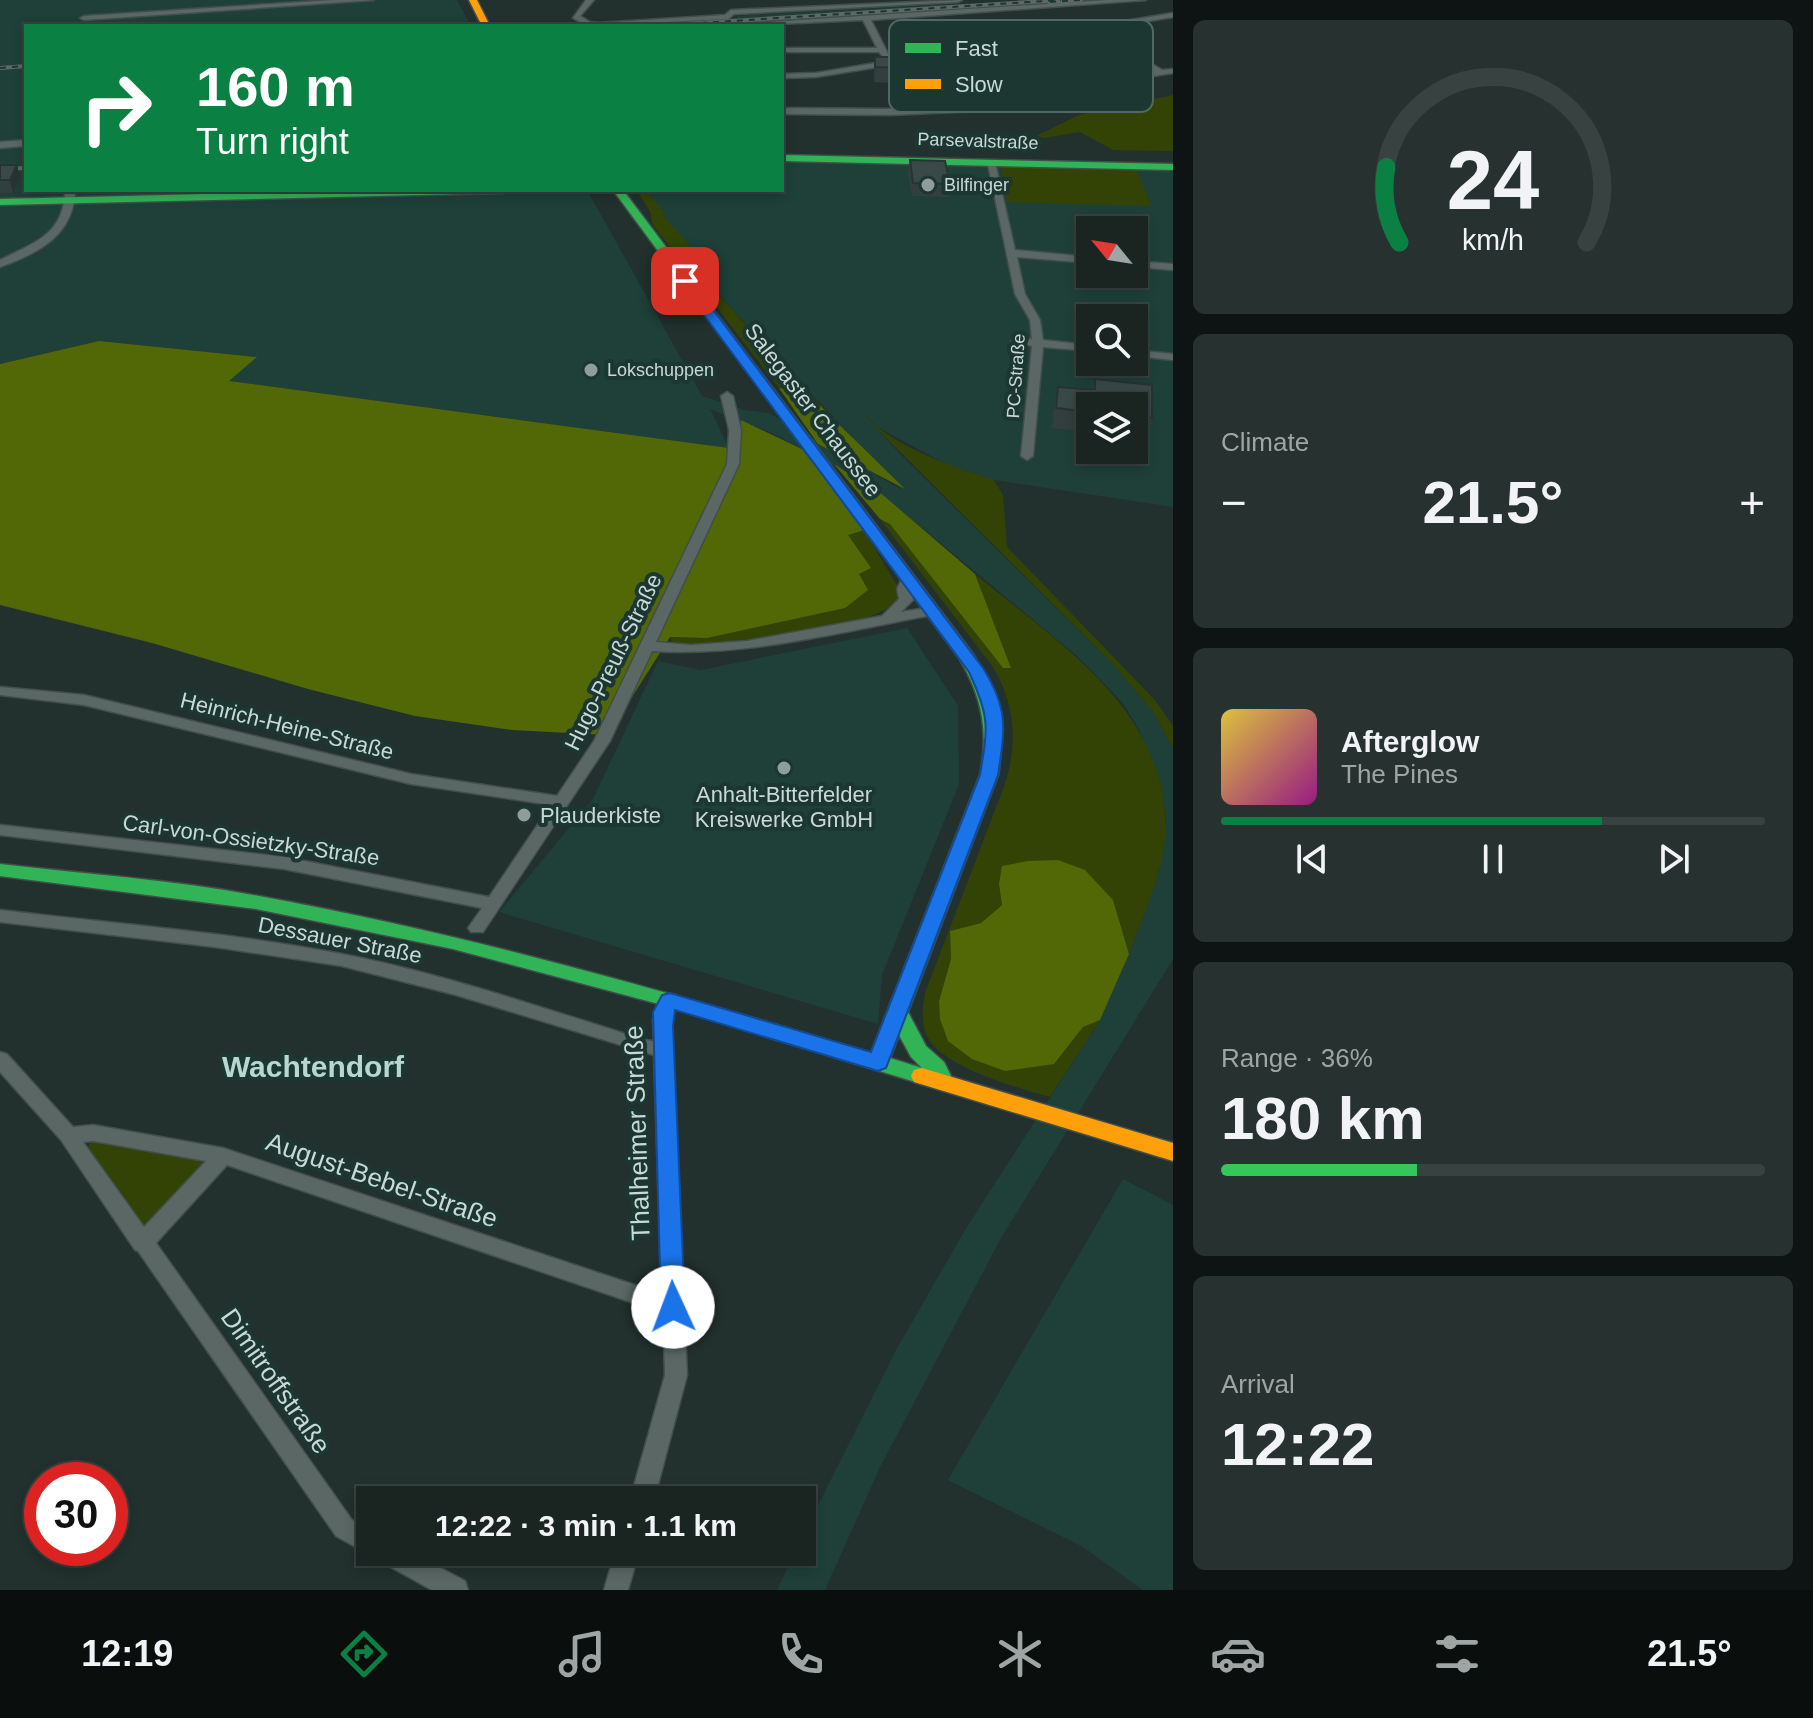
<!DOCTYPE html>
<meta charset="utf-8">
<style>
:root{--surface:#1a2522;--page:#27312f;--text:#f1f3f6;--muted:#9fa5a5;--line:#384240;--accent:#0b8043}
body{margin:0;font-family:Helvetica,sans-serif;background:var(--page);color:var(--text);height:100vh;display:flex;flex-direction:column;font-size:30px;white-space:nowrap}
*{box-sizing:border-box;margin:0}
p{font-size:26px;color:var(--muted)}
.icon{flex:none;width:44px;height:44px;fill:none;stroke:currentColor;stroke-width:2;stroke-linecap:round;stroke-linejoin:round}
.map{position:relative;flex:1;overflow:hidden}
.panel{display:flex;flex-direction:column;gap:20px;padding:20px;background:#0e1413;width:640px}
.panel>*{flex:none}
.hud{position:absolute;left:24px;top:24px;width:760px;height:168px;border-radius:0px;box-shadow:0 4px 12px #0003,0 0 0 2px var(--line);background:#0b8043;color:#fff;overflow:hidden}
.needle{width:52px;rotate:300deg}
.buttons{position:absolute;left:1076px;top:216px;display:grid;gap:16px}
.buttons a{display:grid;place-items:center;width:72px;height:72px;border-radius:0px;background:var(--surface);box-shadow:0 4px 12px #0003,0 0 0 2px var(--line);font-size:40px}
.speed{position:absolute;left:24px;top:1462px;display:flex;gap:16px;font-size:40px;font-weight:700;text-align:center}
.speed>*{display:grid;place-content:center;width:104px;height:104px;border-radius:50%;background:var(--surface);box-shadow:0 4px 12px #0003,0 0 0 2px var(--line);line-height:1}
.speed .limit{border:12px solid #d22;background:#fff;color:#111}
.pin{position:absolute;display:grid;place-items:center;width:68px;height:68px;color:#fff;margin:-34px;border-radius:16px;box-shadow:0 4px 12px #0006}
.me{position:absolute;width:88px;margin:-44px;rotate:358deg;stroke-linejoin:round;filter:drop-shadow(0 0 6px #0008)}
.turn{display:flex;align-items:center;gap:28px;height:168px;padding:0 40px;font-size:36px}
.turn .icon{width:104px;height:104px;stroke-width:2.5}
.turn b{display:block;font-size:56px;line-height:68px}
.big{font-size:60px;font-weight:800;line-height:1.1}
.panel .card{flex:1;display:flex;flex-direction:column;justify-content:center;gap:12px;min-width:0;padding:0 28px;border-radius:12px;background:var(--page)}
.panel .dial{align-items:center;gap:0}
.dial svg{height:208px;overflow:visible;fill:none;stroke:var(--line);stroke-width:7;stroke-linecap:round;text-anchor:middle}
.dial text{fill:var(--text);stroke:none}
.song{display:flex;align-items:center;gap:24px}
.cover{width:96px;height:96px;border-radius:12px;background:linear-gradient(135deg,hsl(50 70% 55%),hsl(310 70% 35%))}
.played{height:8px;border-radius:4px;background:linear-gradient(90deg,var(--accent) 70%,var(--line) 70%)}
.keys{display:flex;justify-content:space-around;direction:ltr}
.heat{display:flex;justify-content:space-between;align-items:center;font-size:44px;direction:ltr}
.charge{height:12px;border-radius:6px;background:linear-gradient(90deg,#34c759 36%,var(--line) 0)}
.trip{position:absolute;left:356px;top:1486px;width:460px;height:80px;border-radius:0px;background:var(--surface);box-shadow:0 4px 12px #0003,0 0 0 2px var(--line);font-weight:800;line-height:80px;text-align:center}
.tab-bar{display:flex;height:128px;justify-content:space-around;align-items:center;background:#0a0f0e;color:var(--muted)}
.tab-bar .icon{width:56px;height:56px}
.tab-bar .on{color:var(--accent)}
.tab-bar b{font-size:36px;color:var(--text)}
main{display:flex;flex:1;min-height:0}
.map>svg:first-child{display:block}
</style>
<main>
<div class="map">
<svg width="1173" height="1590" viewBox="0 0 1173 1590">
<rect width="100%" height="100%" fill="#22312e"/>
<g fill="#1e4038" fill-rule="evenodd">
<path d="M 0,0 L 457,0 L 471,26 L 26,26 L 26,190 L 587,190 L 702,396 L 744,410 L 769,413 L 902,490 L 681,255 L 696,252 L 661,215 L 649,195 L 663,193 L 664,190 L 782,190 L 782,161 L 1173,169 L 1173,507 L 994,480 L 946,464 L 877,427 L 860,410 L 899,453 L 1113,664 L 1154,713 L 1173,749 L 1173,959 L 1001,1238 L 880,1467 L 825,1590 L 777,1590 L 795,1552 L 802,1552 L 802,1537 L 896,1350 L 965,1230 L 1100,1020 L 1129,954 L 1159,871 L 1166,815 L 1161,787 L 1139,729 L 1122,702 L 1077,656 L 868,483 L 772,433 L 710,409 L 729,448 L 228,381 L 255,357 L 99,341 L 0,364 ZM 1090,230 L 1134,230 L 1134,274 L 1090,274 ZM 1090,318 L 1134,318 L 1134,362 L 1090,362 ZM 1090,406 L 1134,406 L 1134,450 L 1090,450 Z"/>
<polygon points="1033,0 1108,0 717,26 614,26 731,19 738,16"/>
<polygon points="907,628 958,706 959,784 882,975 878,1024 499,912 593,799 658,661 701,670"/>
<polygon points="1123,1179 1173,1205 1173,1590 1143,1590 1083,1547 948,1480"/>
</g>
<g fill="#334306">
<polygon points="1173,95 1173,151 1113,150 1080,132 1044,138 1036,136 1079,115"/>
<polygon points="1001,167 1137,170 1151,206 1007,202"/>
<polygon points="636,190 664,190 660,192 663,193 649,195 666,214 662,215 697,253 682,256 849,435 807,393 779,388 653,225 650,211"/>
<path d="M 854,406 C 862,412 869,421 877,427 C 911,453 955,467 994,480 L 1003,495 L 1007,547 L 1155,700 L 1173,726 L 1173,749 L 1154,713 L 1113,664 Z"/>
<path d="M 880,519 L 890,523 L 1003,668 L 1011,668 L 975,574 C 1058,643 1173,713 1165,838 C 1161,878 1142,917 1129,954 L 1113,900 L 999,884 L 1002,905 L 981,923 L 950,931 L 951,959 L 939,1001 L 1054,1064 L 1083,1027 L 1100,1020 L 1050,1097 C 1019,1088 934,1066 925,1031 C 921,1019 923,1006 925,993 L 1005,784 C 1018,743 1015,704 993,667 Z"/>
<path d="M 864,530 L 899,589 L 900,596 C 883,632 715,644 674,644 L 670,637 L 707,638 L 870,569 L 847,534 Z"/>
<polygon points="100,1139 193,1156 202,1160 202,1171 155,1222 142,1226 88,1155 89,1144"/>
</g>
<g fill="#526806">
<polygon points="99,341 257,357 229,381 729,448 739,447 741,420 802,449 864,530 848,535 871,568 859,574 868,590 845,608 707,638 670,637 608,735 512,730 415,716 308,689 152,643 0,605 0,364"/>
<polygon points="779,388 807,393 905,489 818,444"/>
<polygon points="834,464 883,495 975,574 1011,668 1003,668 890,524 880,519"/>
<polygon points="1058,860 1085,870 1113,900 1129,954 1100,1020 1083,1027 1054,1064 1005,1071 972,1059 948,1041 940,1019 939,1001 951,959 950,931 981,923 1002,905 999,884 1002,866 1028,861"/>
</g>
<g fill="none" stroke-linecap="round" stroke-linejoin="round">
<defs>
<g id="street">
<polygon points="334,0 374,0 84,20 80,18 84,16"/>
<polygon points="586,0 594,0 580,16 590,22 598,23 725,15 731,10 962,0 958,2 734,14 728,19 587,26 573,18"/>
<polygon points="1107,0 1146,0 871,20 890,58 886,60 879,52 782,52 782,48 877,48 863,20 733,26 737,24"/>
<path d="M 1173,13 L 1173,17 L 1137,23 L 1152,64 L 1162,70 L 1173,69 L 1173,73 L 1068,89 L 1068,100 L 1035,108 L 975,111 L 890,115 L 782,114 L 782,108 L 890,109 L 969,106 L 940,57 L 816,77 L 782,78 L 782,74 L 816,73 ZM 1130,25 L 1144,65 L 1153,72 L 1066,84 L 1020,43 ZM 1012,44 L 1060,88 L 1061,96 L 1035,102 L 978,105 L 948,55 Z"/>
<polygon points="26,140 26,146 0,148 0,142"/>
<polygon points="987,160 995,162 1015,250 1090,257 1090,263 1017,257 1025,294 1040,320 1043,340 1090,345 1090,351 1043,347 1033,456 1027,460 1021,456 1032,346 1011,341 1017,338 1032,339 1030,320 1015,294"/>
<path d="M 65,190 L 75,190 C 74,235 39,253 0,267 L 0,260 C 35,242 64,235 65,190 Z"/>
<polygon points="1134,261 1173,264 1173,270 1134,267"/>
<polygon points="1134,350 1173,354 1173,360 1134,356"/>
<path d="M 727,392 L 733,396 L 741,430 L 739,464 L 656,642 L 691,645 L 747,641 L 882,616 L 899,599 L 897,589 L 903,576 L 908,575 L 915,579 L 911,589 L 913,600 L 901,612 L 932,607 L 939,611 L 932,615 C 840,632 746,657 652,651 L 610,741 L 483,932 L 471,932 L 468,928 L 482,908 L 284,869 L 0,835 L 0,825 L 284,857 L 489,897 L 551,805 L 411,784 L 84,705 L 0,695 L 0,687 L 84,695 L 411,774 L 557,796 L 594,741 L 727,464 L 729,430 L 721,396 Z"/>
<path d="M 0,910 C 114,924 229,932 342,954 C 445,974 545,1009 645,1040 L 654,1041 L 653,1020 L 664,995 L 676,995 L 679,1000 L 671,1020 L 687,1375 L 654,1500 L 630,1500 L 665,1375 L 663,1313 L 227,1165 L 156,1243 L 352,1520 L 370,1530 L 370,1552 L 411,1552 L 465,1581 L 468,1590 L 432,1590 L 378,1560 L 375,1553 L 370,1555 L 336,1536 L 138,1251 L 135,1250 L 61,1140 L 0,1072 L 0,1052 L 7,1054 L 73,1127 L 93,1125 L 223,1148 L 662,1294 L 654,1055 L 456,995 L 342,966 L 215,947 L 0,922 ZM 93,1141 L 206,1161 L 144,1227 L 83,1142 Z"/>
<polygon points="615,1552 639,1552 628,1590 604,1590"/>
</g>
<g id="fast">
<polygon points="782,155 1173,164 1173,170 782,161"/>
<polygon points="368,190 508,190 503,193 0,205 0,199"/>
<path d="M 613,190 L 623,190 L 973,654 C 998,692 1006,730 998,775 L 908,1012 L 926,1046 L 944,1062 L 954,1082 L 951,1088 L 943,1090 L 935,1088 L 931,1079 L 922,1084 L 670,1007 L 453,949 L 256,909 L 0,876 L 0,864 C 86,874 174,880 259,896 C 467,934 669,992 871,1053 L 980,775 C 989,732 982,696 959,658 ZM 899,1035 L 911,1057 L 922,1068 L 890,1058 Z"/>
</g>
<g id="slow">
<polygon points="469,0 477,0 490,26 482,26"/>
<polygon points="922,1068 1173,1143 1173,1161 914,1082 911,1076 914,1070"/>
</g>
</defs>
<use href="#street" stroke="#414e4b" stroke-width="3"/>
<use href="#fast" stroke="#414e4b" stroke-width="3"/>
<use href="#slow" stroke="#414e4b" stroke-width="3"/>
<use href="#street" fill="#5a6764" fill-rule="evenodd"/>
<use href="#fast" fill="#30b455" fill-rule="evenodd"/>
<use href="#slow" fill="#ff9f0a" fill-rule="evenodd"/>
<defs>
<g id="rail">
<polyline points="1050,2 1081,0"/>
<polyline points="653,26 1061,0"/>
<polyline points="0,68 26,66"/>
<polyline points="0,169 26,168"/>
</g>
</defs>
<use href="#rail" stroke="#5e6865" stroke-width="4"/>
<use href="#rail" stroke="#1c3731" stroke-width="2" stroke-dasharray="6" stroke-linecap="butt"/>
</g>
<g fill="#313f3e">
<polygon points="875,57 919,57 917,72 907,84 874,82"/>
<polygon points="910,160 950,184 948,197 912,196 908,173"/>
<polygon points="0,165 20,178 13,193 0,193"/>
<polygon points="1095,379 1152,385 1152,418 1147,438 1134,437 1134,406 1090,406 1090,432 1052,428 1054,407 1058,387 1093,390"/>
</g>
<g fill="#283332">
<polygon points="919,57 917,72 907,84 909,68"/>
<polygon points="17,165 20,178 13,193 10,180"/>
</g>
<g fill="#394948" stroke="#283332" stroke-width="2">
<polygon points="875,57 919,57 909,68 875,67"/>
<polygon points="910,160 945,161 950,184 913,183"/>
<polygon points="0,165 17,165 10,180 0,180"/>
<polygon points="1095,379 1152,385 1152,418 1134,416 1134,406 1090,406 1090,412 1056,408 1058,387 1095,390"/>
</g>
<path fill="#1a73e8" stroke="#114b97" stroke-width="2" d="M 681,279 L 690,279 L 983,668 C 1009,710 1005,729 998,775 L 886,1068 L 878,1071 L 675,1010 L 673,1026 L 685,1307 L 682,1314 L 673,1318 L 664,1314 L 661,1307 L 653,1012 L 662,995 L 670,993 L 871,1052 L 980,775 C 988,727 990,717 969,672 L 681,284 Z"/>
<g fill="#8f9e9b" stroke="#1c3731" stroke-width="3">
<circle cx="928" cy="185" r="8"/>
<circle cx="591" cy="370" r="8"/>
<circle cx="784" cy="768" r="8"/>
<circle cx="524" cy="815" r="8"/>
</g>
<g text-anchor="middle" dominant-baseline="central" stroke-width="8" stroke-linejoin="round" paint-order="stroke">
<g font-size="18" fill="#c9d9d5" stroke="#1c3731">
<text transform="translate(978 141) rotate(2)">Parsevalstraße</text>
<text transform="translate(1016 376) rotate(-86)">PC-Straße</text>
</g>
<g font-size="18" fill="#c9d9d5" stroke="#1c3731" text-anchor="start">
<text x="944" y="185">Bilfinger</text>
<text x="607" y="370">Lokschuppen</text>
</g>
<g font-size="22" fill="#c9d9d5" stroke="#1c3731">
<text transform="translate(813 410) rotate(53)">Salegaster Chaussee</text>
<text transform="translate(613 662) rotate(-64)">Hugo-Preuß-Straße</text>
<text transform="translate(287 726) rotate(14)">Heinrich-Heine-Straße</text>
<text transform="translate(251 840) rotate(8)">Carl-von-Ossietzky-Straße</text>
<text transform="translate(340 940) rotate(11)">Dessauer Straße</text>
</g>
<g font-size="22" fill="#c9d9d5" stroke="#1c3731">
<text x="784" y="794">Anhalt-Bitterfelder<tspan x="784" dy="25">Kreiswerke GmbH</tspan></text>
<text x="540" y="815" text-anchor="start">Plauderkiste</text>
</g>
<g font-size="26" fill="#c9d9d5" stroke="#1c3731">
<text transform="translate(637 1133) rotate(-92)">Thalheimer Straße</text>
<text transform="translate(382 1180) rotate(19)">August-Bebel-Straße</text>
<text transform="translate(276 1381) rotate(55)">Dimitroffstraße</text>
</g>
<g font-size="30" font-weight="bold" fill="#b8d7cf" stroke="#1c3731">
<text x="313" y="1066">Wachtendorf</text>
</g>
</g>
<rect x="889" y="20" width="264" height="92" rx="12" fill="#1c3731" stroke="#506862" stroke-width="2"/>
<rect x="905" y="43" width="36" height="10" fill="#30b455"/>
<rect x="905" y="79" width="36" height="10" fill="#ff9f0a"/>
<g font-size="22" fill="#c9d9d5">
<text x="955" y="56">Fast</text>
<text x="955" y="92">Slow</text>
</g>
</svg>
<div class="buttons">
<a><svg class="needle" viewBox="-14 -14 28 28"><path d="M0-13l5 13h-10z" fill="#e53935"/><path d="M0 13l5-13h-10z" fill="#9fa5a5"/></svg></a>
<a><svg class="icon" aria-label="search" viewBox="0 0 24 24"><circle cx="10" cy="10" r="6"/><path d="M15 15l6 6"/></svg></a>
<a><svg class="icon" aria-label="layers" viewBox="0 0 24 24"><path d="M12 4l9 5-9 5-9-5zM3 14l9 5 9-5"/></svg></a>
</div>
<div class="speed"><div class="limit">30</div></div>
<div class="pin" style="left:685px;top:281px;background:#d93025"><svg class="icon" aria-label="arrive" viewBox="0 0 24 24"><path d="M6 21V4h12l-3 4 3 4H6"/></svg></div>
<svg class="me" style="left:673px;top:1307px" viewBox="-20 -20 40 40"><circle r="19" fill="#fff"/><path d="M0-13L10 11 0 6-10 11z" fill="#1a73e8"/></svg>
<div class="trip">12:22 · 3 min · 1.1 km</div>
<div class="hud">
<div class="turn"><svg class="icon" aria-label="right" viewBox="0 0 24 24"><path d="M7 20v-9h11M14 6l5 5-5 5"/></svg><div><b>160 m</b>Turn right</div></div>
</div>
</div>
<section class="panel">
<div class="card dial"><svg viewBox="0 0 100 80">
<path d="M14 69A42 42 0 1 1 86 69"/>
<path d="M14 69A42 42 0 0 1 9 40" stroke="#0b8043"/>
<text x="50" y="56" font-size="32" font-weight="700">24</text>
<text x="50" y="72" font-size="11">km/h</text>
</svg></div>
<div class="card"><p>Climate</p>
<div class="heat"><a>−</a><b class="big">21.5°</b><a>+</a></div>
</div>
<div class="card">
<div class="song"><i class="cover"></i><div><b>Afterglow</b><p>The Pines</p></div></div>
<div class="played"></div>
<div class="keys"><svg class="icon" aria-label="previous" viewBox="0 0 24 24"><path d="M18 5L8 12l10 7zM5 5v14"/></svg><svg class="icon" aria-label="pause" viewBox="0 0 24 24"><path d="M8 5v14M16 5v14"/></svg><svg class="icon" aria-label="next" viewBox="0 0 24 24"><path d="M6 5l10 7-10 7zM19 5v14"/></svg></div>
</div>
<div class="card"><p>Range · 36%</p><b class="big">180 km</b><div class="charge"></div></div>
<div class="card"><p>Arrival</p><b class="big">12:22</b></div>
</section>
</main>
<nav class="tab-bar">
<b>12:19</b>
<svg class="icon on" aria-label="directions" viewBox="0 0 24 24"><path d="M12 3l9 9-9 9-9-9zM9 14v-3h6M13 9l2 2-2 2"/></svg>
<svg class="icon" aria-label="music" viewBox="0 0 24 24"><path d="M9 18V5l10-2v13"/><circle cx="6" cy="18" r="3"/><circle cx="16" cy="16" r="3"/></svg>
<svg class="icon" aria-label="phone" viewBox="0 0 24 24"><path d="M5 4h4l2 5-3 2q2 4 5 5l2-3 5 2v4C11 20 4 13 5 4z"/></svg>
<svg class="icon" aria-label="climate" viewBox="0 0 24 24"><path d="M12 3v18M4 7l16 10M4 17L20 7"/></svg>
<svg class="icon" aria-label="car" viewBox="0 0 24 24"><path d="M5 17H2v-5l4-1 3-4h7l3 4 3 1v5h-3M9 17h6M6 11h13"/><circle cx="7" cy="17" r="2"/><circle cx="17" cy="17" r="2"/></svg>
<svg class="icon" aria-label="filters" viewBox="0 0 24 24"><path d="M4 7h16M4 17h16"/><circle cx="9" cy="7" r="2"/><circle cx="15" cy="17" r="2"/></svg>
<b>21.5°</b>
</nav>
